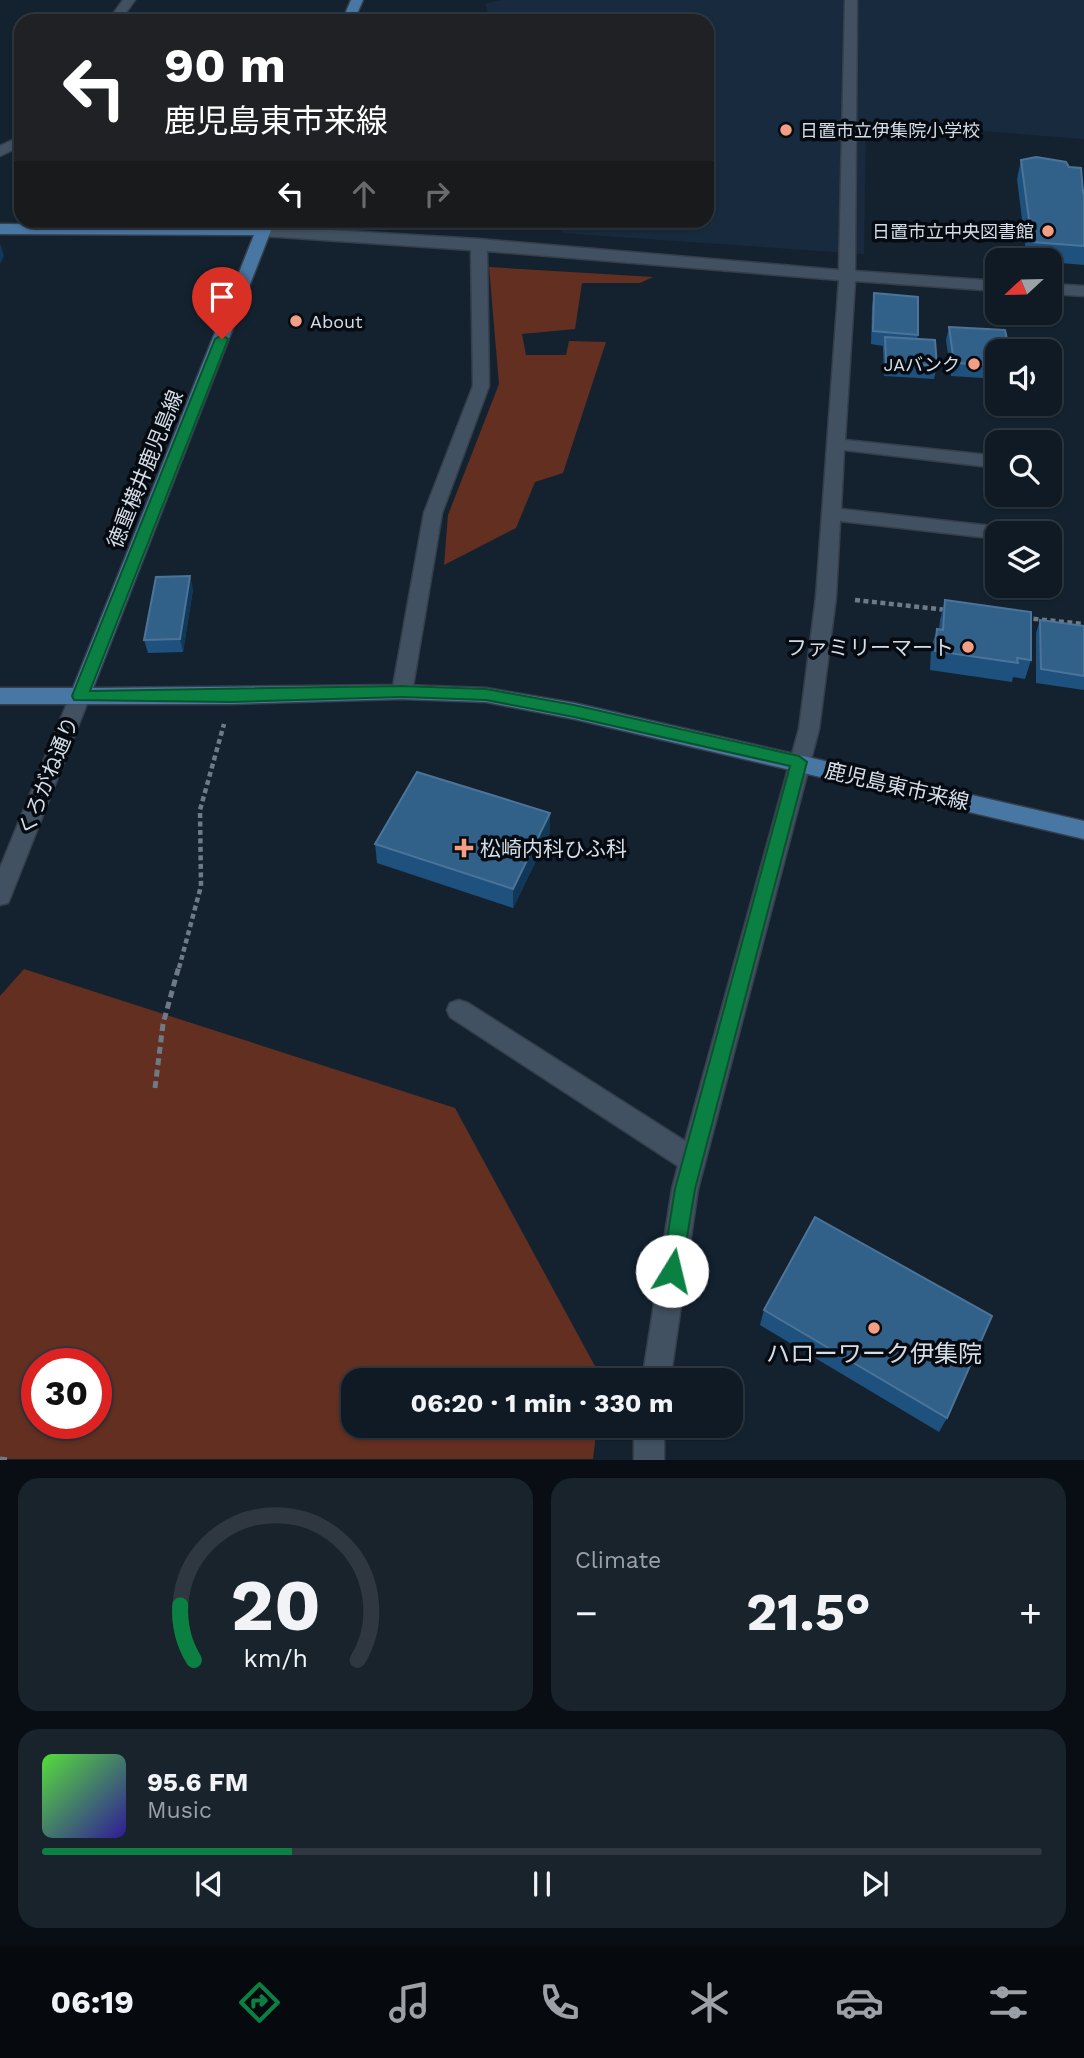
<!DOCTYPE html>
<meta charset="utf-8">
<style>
:root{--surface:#0f1a24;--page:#18232c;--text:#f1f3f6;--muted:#9ba1a6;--line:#2f3841;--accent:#0b8043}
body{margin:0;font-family:"Work Sans","Noto Sans JP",sans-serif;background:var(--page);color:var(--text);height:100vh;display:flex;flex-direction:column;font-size:26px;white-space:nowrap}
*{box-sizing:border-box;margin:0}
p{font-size:23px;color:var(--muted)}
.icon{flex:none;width:38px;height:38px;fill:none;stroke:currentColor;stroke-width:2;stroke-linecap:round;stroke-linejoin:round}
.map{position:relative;height:1460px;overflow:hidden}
.drawer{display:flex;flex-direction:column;gap:18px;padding:18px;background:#080e14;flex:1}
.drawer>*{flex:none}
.hud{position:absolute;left:14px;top:14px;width:700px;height:214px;border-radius:21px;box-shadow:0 2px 5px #0004,0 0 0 2px var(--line);background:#202124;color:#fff;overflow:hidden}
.needle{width:46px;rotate:248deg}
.tools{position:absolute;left:985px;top:248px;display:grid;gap:14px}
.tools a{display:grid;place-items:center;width:77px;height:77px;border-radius:14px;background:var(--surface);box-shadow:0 2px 5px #0004,0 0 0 2px var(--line);font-size:35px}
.speed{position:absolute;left:21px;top:1348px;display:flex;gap:14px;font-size:35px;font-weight:700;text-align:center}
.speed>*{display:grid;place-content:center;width:91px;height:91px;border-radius:50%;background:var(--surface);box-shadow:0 2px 5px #0004,0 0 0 2px var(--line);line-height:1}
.speed .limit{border:10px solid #d22;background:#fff;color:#111}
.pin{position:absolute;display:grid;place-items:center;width:60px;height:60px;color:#fff;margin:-72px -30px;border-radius:50% 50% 50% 0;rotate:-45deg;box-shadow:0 0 7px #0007}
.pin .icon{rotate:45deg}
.me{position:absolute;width:77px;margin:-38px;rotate:9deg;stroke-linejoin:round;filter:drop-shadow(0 0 5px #0008)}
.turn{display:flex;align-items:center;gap:24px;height:147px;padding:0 35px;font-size:32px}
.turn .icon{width:91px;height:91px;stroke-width:2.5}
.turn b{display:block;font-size:49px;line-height:60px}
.lanes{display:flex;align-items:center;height:66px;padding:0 35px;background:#0003;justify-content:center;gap:35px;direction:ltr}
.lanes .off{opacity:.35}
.big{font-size:52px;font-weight:700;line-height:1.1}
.drawer .widget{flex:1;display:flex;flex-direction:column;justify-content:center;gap:10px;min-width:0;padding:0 24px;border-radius:21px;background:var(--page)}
.drawer .dial{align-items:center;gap:0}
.dial svg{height:182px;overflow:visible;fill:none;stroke:var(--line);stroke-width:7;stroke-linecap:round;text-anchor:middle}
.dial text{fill:var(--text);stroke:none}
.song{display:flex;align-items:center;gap:21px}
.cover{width:84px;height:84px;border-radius:10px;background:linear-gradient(135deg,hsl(110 70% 55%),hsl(250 70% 35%))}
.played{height:7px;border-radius:4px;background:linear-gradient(90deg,var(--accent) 25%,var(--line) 25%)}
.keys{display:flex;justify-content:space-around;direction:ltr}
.heat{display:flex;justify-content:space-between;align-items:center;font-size:38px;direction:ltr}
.drawer .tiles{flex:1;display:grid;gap:18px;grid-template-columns:1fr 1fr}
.widget:last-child{grid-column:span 2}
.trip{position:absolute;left:341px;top:1368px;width:402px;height:70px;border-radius:21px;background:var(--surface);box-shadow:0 2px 5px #0004,0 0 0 2px var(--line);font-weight:700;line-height:70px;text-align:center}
.tab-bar{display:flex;height:112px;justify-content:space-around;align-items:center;background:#060a0e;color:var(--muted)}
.tab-bar .icon{width:49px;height:49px}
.tab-bar .selected{color:var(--accent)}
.tab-bar b{font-size:32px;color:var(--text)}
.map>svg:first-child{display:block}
</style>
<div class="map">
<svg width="1084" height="1460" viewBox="0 0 1084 1460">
<rect width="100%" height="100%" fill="#142230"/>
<polygon fill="#182b3e" points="501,0 1084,0 1084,139 866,122 864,254 561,233 565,221 707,220 707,21 491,21 485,4"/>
<g fill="#622f20" fill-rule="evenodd">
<polygon points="489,267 653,277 640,283 582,283 575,329 522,334 526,355 566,355 569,341 606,342 563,473 535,482 516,528 444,565 448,515 499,384"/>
<path d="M 24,969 L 455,1108 L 603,1381 L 354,1381 L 354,1426 L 597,1426 L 593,1459 L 0,1459 L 0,996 ZM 37,1363 L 96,1363 L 96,1423 L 37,1423 Z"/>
</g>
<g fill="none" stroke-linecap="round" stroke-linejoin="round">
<defs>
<g id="minor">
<polygon points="123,0 135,0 120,21 108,21"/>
<polygon points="845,0 857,0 855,271 998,281 998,291 855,281 845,440 998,456 998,468 844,450 841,509 1001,527 1008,529 1010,533 998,534 998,539 840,521 836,597 819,729 698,1189 670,1381 642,1381 672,1189 678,1166 450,1017 447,1010 450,1003 459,1000 468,1003 685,1141 799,729 816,597 839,280 487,251 489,386 442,513 412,692 409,697 402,699 395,697 392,692 424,513 473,386 471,250 264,236 256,231 264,226 479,239 839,270"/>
<polygon points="21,136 21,146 0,156 0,146"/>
<polygon points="1050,284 1084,286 1084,296 1050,294"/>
<polygon points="80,688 87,691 90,696 11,896 8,903 0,905 0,868 70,696 73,691"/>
<rect x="634" y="1426" width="30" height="34"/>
</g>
<g id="major">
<polygon points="351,0 363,0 354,21 342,21"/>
<polygon points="260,220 275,220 93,688 402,685 486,688 574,703 1084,821 1084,839 574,719 486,702 402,699 232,704 0,704 0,688 73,688 254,235 0,234 0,224 258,226"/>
</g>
</defs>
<use href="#minor" stroke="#353e4a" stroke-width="3"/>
<use href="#major" stroke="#353e4a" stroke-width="3"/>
<g stroke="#6e7a86" stroke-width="4.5" stroke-dasharray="5 3.5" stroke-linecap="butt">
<polyline points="855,600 947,610"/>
<polyline points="1025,618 1084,624"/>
<polyline points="179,968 201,886 200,810 224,724"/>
</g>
<g stroke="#6e7a86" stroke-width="5" stroke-dasharray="7 4.5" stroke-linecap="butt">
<polyline points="155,1088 163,1024 179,966"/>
<polyline points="0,1459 10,1460"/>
</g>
<use href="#minor" fill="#415161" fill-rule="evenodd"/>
<use href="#major" fill="#4977a4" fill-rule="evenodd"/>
</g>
<g fill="#1e517d">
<polygon points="1021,160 1084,191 1084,265 1050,262 1050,261 1027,260 1017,179"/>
<polygon points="874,293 918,335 917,339 937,366 934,379 884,376 883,350 883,346 871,344 872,307"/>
<polygon points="949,327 998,352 998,379 951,376 946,340"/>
<polygon points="193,589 183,652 148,653 144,640"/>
<polygon points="945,600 1031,660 1025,679 1013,677 1012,682 930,670 931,648 937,629 939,629 940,620"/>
<polygon points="1040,620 1084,626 1084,690 1036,683 1036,633"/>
<polygon points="550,832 513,908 377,863 375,844"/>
<polygon points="764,1310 947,1418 939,1432 760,1325"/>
</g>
<g fill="#123859">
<polygon points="0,243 4,256 0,264"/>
<polygon points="190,576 193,589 183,652 180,639"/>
<polygon points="550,813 550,832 513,908 513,889"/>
</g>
<g fill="#316089" stroke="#4b7498" stroke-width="2">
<polygon points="1036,157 1066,162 1069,167 1081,168 1083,192 1084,191 1084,246 1032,242 1021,160"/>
<polygon points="874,293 918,297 918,335 873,331"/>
<polygon points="949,327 1005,330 1010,352 998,352 998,365 954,363"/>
<polygon points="885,337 935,340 937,366 886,362"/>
<polygon points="190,576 180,639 144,640 156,577"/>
<polygon points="945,600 1031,612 1031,660 1017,658 1018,663 935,651 937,629 943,630"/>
<polygon points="1040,620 1084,626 1084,676 1041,669"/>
<polygon points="417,772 550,813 513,889 375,844"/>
<polygon points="815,1217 992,1316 947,1418 764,1310"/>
</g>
<polygon fill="#0b8043" stroke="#07532c" stroke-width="2" points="222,335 228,339 90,691 402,686 486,689 574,705 799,756 807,762 695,1189 680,1279 672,1281 665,1279 662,1271 675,1189 790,766 574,717 486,700 402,697 232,702 74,700 72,696 215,339"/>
<g fill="#f39f85" stroke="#060b11" stroke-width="2.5">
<circle cx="786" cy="130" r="7"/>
<circle cx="1048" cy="231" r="7"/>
<circle cx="296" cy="321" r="7"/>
<circle cx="974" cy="364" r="7"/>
<circle cx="968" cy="647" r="7"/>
<path d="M460.5 837.5h7v7h7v7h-7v7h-7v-7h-7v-7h7z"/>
<circle cx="874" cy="1328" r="7"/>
</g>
<g text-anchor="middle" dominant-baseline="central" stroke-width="7" stroke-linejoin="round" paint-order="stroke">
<g font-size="18" fill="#d5dee8" stroke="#060b11" text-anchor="start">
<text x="800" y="130">日置市立伊集院小学校</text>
<text x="1034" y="231" text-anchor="end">日置市立中央図書館</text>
<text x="310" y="321">About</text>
<text x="960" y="364" text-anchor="end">JAバンク</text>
</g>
<g font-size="21" fill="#d5dee8" stroke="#060b11">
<text transform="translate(145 469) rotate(-68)">徳重横井鹿児島線</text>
<text transform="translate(48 776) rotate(-68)">くろがね通り</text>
<text transform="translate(897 786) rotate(13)">鹿児島東市来線</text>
</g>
<g font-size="21" fill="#d5dee8" stroke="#060b11" text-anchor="end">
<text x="954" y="647">ファミリーマート</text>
<text x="480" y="848" text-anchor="start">松崎内科ひふ科</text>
</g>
<g font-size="24" fill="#d5dee8" stroke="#060b11">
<text x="874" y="1354">ハローワーク伊集院</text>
</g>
</g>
</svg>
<div class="tools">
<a><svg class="needle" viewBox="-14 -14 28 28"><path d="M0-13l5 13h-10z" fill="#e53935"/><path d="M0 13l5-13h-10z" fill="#9ba1a6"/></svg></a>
<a><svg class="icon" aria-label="sound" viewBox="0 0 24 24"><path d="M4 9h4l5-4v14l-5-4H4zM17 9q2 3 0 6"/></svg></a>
<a><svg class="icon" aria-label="search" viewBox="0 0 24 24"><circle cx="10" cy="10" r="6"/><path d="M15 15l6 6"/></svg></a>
<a><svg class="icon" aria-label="layers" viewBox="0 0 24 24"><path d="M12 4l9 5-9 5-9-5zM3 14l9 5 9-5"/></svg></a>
</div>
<div class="speed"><div class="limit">30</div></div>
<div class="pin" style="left:222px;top:339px;background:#d93025"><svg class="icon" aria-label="arrive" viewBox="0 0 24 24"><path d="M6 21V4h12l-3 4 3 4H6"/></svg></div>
<svg class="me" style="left:672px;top:1271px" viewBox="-20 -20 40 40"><circle r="19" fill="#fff"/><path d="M0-13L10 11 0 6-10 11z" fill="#0b8043"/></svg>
<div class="trip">06:20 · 1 min · 330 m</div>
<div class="hud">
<div class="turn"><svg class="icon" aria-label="left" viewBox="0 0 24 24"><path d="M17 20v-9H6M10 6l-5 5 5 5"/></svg><div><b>90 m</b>鹿児島東市来線</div></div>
<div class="lanes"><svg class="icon" aria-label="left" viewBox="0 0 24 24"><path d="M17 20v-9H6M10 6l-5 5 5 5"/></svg><svg class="icon off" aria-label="ahead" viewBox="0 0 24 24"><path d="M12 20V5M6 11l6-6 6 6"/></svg><svg class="icon off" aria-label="right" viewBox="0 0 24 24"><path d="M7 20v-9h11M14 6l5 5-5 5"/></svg></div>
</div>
</div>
<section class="drawer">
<div class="tiles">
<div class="widget dial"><svg viewBox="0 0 100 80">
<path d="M14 69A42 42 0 1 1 86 69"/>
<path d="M14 69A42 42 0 0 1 8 45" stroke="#0b8043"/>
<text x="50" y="56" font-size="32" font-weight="700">20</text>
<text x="50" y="72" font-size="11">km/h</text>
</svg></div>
<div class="widget"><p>Climate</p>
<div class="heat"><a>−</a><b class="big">21.5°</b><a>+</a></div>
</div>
<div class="widget">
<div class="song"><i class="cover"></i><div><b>95.6 FM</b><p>Music</p></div></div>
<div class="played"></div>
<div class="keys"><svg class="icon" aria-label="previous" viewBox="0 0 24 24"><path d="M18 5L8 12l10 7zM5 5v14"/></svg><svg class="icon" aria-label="pause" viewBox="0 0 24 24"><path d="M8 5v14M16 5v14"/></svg><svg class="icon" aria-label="next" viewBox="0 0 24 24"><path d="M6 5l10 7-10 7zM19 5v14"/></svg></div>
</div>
</div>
</section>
<nav class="tab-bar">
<b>06:19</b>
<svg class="icon selected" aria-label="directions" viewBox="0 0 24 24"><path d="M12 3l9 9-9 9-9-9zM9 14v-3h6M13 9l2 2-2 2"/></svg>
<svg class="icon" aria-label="music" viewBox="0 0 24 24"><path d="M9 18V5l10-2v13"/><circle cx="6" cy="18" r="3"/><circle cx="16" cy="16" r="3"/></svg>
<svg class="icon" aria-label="phone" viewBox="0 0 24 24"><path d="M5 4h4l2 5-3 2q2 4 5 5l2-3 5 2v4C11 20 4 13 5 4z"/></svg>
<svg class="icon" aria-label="climate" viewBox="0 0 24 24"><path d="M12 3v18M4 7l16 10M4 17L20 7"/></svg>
<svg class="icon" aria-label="car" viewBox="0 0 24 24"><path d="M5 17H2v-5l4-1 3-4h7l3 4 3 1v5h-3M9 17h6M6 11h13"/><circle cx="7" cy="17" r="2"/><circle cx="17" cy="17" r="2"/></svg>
<svg class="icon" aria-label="filters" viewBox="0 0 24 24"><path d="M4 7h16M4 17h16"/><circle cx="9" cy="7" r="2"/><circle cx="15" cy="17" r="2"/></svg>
</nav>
